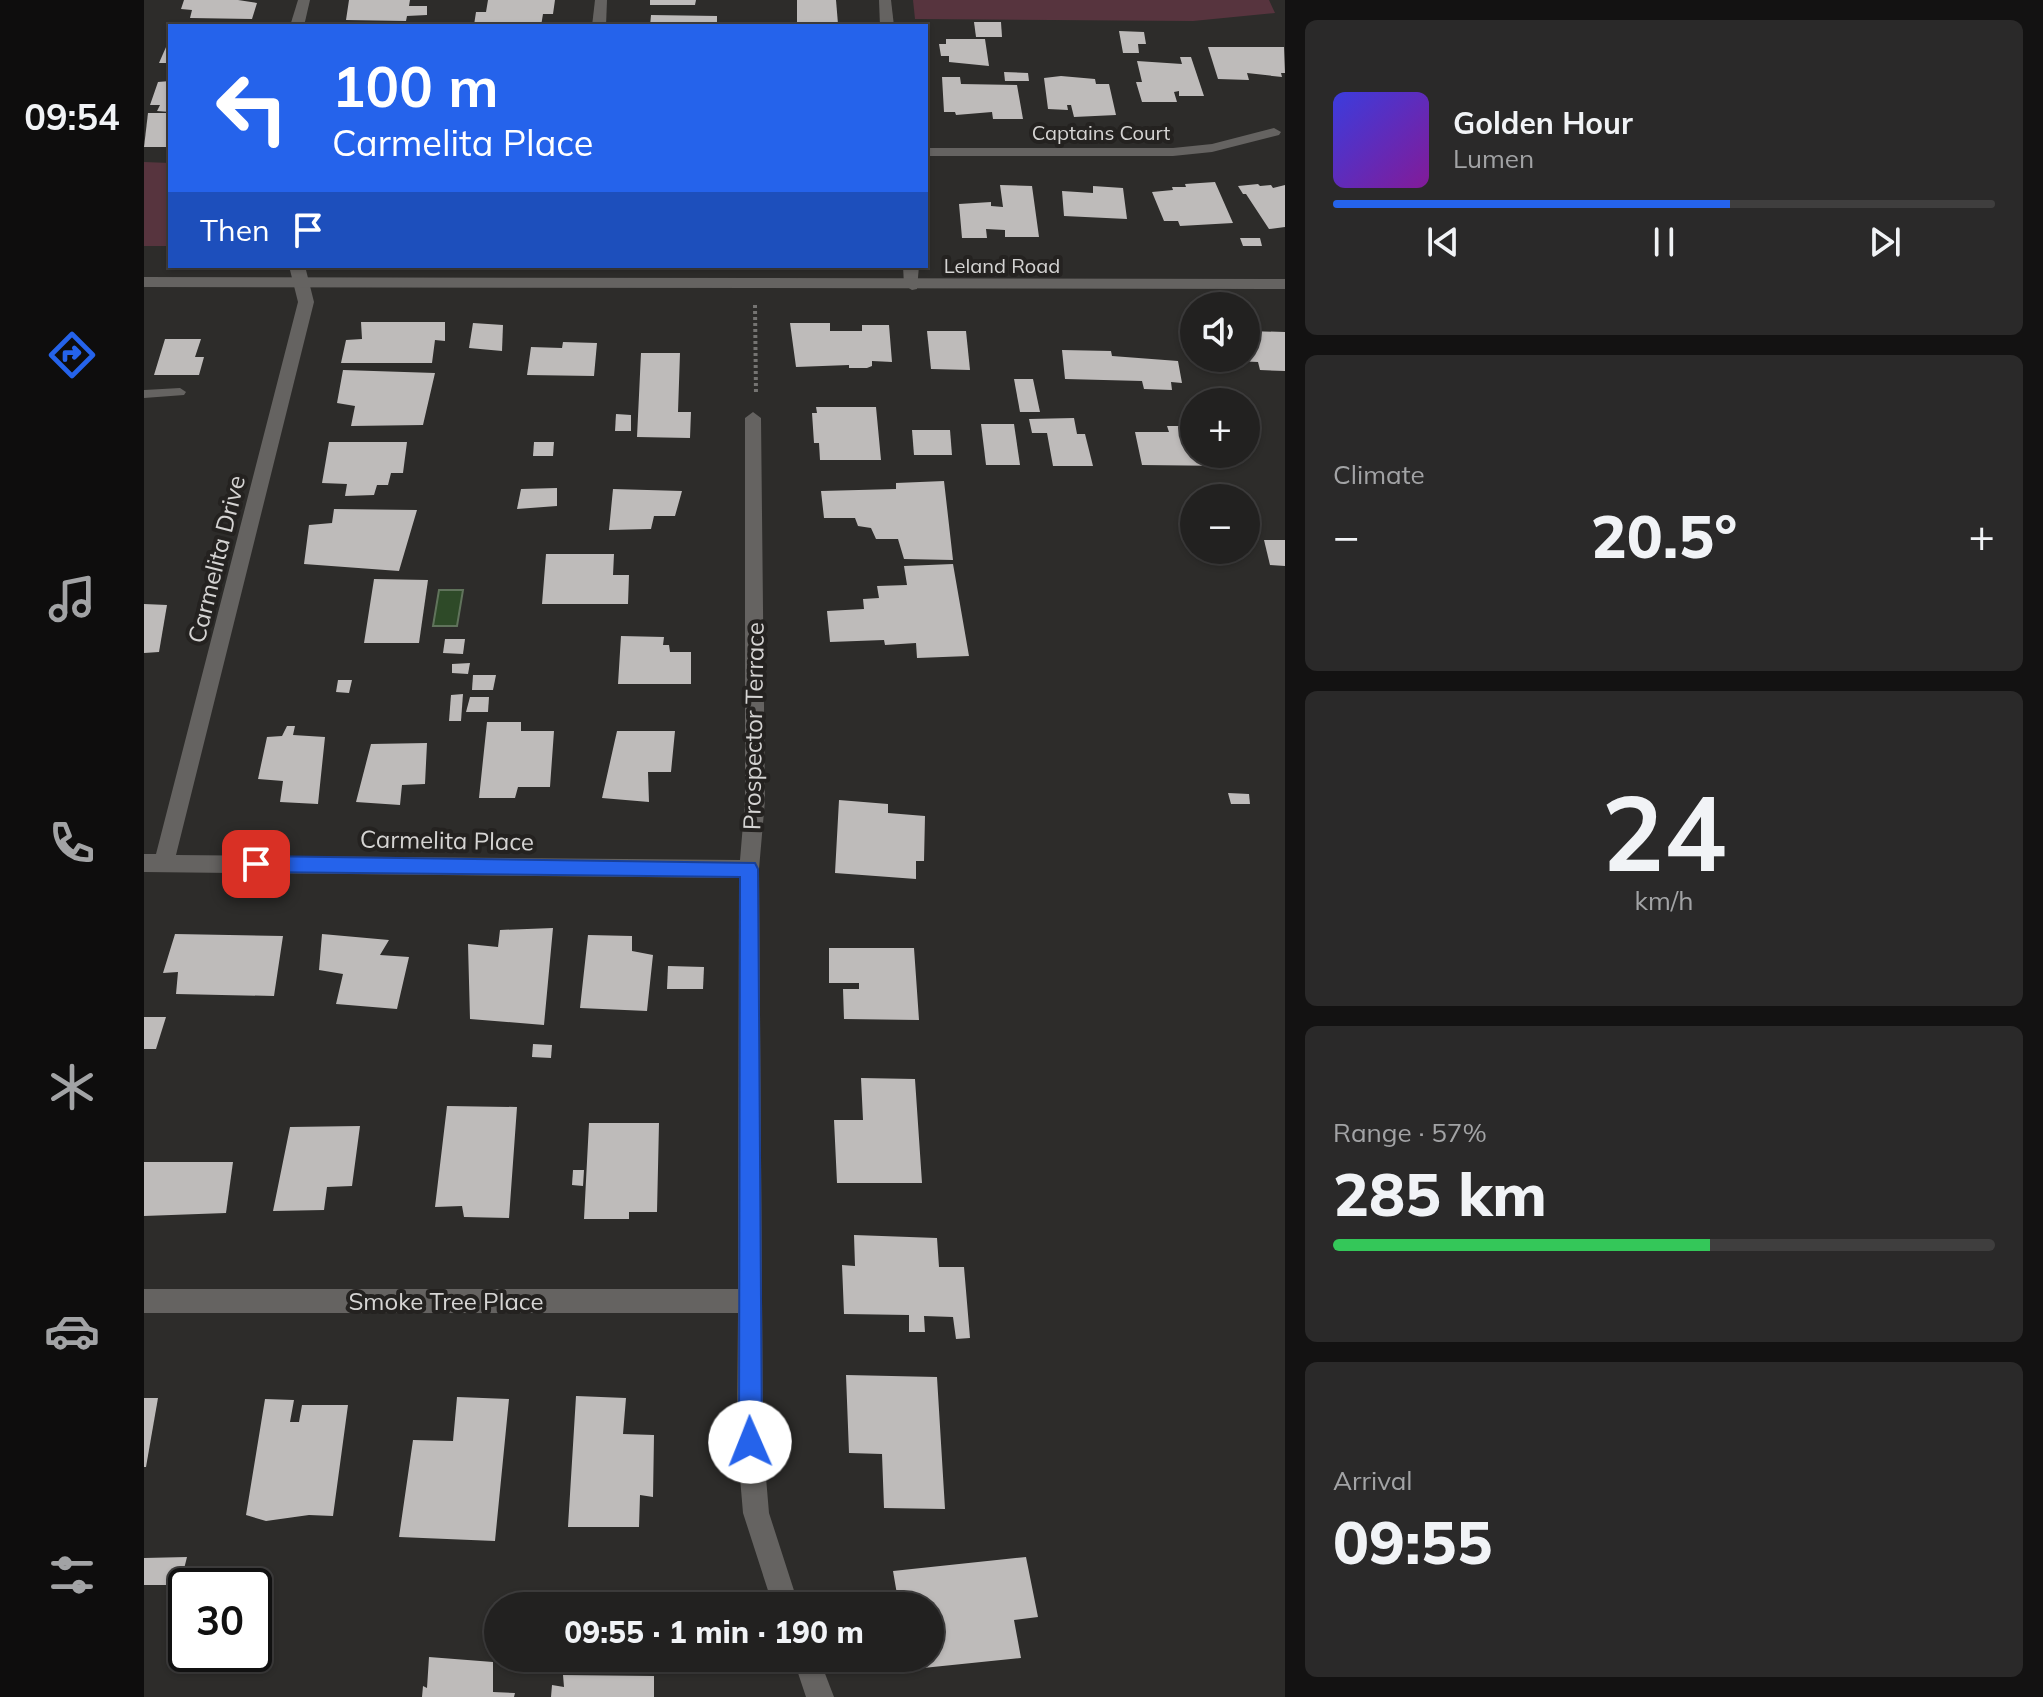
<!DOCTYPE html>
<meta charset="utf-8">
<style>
:root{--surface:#222120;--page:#2a2929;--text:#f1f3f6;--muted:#a2a3a5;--line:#3f3e3e;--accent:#2563eb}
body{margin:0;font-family:Mulish,sans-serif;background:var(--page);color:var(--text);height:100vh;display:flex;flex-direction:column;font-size:30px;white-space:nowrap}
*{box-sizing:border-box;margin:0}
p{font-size:26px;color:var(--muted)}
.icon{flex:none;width:44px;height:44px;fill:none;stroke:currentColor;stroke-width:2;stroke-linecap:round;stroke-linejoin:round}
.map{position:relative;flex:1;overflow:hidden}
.drawer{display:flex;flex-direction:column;gap:20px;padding:20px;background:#131212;width:758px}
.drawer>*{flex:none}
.guide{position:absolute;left:24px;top:24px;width:760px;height:244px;border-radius:0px;box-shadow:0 2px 6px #0004,0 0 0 2px var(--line);background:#2563eb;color:#fff;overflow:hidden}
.controls{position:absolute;left:1036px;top:292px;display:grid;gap:16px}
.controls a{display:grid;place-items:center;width:80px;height:80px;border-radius:50%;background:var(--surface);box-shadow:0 2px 6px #0004,0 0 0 2px var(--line);font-size:40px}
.speed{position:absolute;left:24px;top:1568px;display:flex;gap:16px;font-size:40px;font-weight:700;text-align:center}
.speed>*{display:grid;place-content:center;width:104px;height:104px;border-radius:50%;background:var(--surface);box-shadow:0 2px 6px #0004,0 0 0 2px var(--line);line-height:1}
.speed .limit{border:4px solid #111;border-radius:12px;background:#fff;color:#111}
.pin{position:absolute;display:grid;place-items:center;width:68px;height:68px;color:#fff;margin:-34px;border-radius:16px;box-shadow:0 4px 12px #0006}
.me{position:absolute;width:88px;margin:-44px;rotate:359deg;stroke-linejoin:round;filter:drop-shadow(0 0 6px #0008)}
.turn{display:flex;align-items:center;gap:28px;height:168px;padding:0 32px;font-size:36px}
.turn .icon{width:104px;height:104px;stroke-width:2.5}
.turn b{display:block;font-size:56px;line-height:68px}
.then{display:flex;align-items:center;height:76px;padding:0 32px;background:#0003;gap:16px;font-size:30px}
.big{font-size:60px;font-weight:800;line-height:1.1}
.drawer .tile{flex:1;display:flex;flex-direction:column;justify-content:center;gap:12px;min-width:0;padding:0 28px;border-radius:12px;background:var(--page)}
.drawer .dial{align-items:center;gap:0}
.dial b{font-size:104px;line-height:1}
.song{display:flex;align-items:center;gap:24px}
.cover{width:96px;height:96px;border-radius:12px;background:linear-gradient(135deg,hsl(240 70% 55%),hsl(290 70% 35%))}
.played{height:8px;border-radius:4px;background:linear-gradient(90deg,var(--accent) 60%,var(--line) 60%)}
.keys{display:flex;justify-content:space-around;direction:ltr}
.heat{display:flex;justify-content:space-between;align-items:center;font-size:44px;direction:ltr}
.charge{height:12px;border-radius:6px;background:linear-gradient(90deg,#34c759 57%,var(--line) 0)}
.trip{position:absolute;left:340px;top:1592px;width:460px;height:80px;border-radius:40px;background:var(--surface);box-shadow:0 2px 6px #0004,0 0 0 2px var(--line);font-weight:800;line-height:80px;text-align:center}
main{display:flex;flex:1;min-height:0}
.menu{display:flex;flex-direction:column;width:144px;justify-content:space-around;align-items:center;background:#0e0d0d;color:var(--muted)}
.menu .icon{width:56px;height:56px}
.menu .selected{color:var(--accent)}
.menu b{font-size:36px;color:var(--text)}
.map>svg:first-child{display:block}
</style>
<main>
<nav class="menu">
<b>09:54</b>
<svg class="icon selected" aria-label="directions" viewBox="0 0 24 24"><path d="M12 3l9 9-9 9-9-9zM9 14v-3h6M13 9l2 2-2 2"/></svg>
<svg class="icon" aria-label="music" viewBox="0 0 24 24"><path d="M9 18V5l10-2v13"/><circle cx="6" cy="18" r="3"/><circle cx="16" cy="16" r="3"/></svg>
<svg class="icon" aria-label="phone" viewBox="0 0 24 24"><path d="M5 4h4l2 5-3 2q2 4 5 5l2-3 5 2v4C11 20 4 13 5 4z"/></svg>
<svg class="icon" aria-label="climate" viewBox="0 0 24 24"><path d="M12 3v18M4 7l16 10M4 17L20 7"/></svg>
<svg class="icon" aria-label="car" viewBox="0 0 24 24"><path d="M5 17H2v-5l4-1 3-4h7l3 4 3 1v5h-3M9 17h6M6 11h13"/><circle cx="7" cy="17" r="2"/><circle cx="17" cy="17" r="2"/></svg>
<svg class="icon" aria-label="filters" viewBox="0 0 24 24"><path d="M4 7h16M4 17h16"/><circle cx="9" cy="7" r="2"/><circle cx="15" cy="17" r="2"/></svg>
</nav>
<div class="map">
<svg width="1141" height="1697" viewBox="0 0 1141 1697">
<rect width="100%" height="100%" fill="#2d2c2a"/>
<g fill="#57343e">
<polygon points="769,0 1125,0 1131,13 1049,21 771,19"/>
<polygon points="0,162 26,163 26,246 0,246"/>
</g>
<polygon fill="#2e4a28" stroke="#60735b" stroke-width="2" points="295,590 319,590 313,626 289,626"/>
<g fill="#bebbba">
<polygon points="40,0 94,0 113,3 108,19 46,18 48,10 37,9"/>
<polygon points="205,0 266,0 265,6 283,6 283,15 263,16 262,21 202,20"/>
<polygon points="344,0 411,0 409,14 399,14 397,26 330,25 332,12 342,12"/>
<polygon points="506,0 552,0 551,5 506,5"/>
<polygon points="653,0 692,0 694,24 653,23"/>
<polygon points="507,15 573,16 573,26 506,26"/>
<polygon points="830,22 857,22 858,37 832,37"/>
<polygon points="975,31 1000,32 1002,44 994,44 995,53 979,53"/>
<polygon points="26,38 26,63 15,63"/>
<polygon points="802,39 841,39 845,66 805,62 805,56 797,56 795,44 802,44"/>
<polygon points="1064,47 1140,47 1141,73 1137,73 1138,77 1103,73 1105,80 1074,79"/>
<polygon points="1036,57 1047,57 1060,96 1035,96 1035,91 1030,92 1033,102 998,102 992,82 998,82 993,61 1038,64"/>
<polygon points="860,72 884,73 885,81 861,81"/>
<polygon points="917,76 951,79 952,84 965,84 972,115 930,117 927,105 923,105 924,110 904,109 900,78"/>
<polygon points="798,77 816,77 817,84 873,85 879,119 849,119 848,112 812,115 811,112 800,112"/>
<polygon points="26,81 26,112 13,111 16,105 6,105 14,82"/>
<polygon points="4,113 26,113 26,147 0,147"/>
<polygon points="1071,182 1089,223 1036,226 1034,221 1020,221 1008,192 1029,190 1028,187 1042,187 1041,184"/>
<polygon points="1114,184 1116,186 1127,185 1129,188 1141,185 1141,227 1125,229 1102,194 1099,194 1094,186"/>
<polygon points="856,185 888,186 895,237 861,237 861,230 842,229 843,238 818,238 815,204 847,202 847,206 859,207"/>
<polygon points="949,186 979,188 983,219 920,216 918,191 949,193"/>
<polygon points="1096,238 1116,238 1118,246 1099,246"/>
<polygon points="217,322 301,322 301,341 291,340 288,363 197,363 202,340 218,339"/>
<polygon points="329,323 359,325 358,351 325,348"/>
<polygon points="646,323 686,323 686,331 718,331 718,325 745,325 748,362 728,361 728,366 723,368 705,368 705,365 652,367"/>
<polygon points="783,331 822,331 826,370 787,369"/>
<polygon points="1104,331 1141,332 1141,371 1116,370 1114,362 1090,361 1090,358 1102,358"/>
<polygon points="21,339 57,339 51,357 60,357 55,375 10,375"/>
<polygon points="419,342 453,343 450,376 383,375 387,347 418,348"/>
<polygon points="918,350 967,351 968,356 1034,361 1038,383 1027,382 1028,390 1000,389 998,381 921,379"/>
<polygon points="497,353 536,353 534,412 547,412 546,438 493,437"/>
<polygon points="199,370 291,373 279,425 207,426 211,406 193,403"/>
<polygon points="870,379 889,379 896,412 876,412"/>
<polygon points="672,407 732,407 737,460 676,460 675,443 670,443 668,413 673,413"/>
<polygon points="472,414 487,415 487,431 471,431"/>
<polygon points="930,418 933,434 941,434 949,466 909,466 903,433 888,433 885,419"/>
<polygon points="837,424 870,424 876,465 842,465"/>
<polygon points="1023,426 1050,426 1050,454 1082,454 1085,466 998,465 991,432 1025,432"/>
<polygon points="768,430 806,430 808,455 770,455"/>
<polygon points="185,442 263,442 259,473 247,473 244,485 233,485 230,495 201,496 203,484 178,483"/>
<polygon points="390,442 410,442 409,456 389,456"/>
<polygon points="800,481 809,560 760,559 754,539 732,539 727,528 714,526 711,518 680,518 677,491 752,489 752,483"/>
<polygon points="413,488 413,506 373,509 377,489"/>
<polygon points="469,489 538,491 531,516 510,516 507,529 465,530"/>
<polygon points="190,509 273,510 255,571 160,564 165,525 188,523"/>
<polygon points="1120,540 1141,540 1141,566 1126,565"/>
<polygon points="402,554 470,554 469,575 485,575 484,604 398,604"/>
<polygon points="809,564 825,656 773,658 772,643 741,645 740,640 686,642 683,611 720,609 719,599 735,598 733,586 763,585 760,566"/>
<polygon points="230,579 284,580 275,643 220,643"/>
<polygon points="0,604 23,605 15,652 0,653"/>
<polygon points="477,636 520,637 519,645 525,645 526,652 547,652 547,684 474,684"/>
<polygon points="301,639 321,639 319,654 299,653"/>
<polygon points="326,663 324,674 308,673 308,664"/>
<polygon points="329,675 352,675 349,690 328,690"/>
<polygon points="194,680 208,680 205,693 192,692"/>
<polygon points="319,694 317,721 305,721 307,695"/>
<polygon points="326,697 345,697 344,712 322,712"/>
<polygon points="343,722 377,722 377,731 410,731 406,787 374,787 371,798 335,798"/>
<polygon points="143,726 151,726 149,735 181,737 174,804 136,802 139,781 114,779 123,737 138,736"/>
<polygon points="473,731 531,731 527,772 504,772 505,802 458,798"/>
<polygon points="283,743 281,784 258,785 256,805 212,802 227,744"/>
<polygon points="1084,793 1105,794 1106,804 1087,804"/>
<polygon points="695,800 744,804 744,813 781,816 780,861 772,861 772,879 691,873"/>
<polygon points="409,928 400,1025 326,1019 324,944 354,947 356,930"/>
<polygon points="31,934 139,936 130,996 32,994 34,972 19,973"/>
<polygon points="178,934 245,940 236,955 265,957 253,1009 192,1004 199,974 175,970"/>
<polygon points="444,935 488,936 488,951 509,955 503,1011 436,1008"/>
<polygon points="685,948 770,948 775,1020 700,1019 699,989 715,989 715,983 685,983"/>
<polygon points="524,966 560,967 559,989 523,989"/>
<polygon points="0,1017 22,1017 12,1049 0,1049"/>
<polygon points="389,1044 408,1045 407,1058 388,1057"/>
<polygon points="717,1078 771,1079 778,1183 693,1183 690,1120 719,1120"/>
<polygon points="303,1106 373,1107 365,1218 320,1217 318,1206 291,1207"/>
<polygon points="445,1123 515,1123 513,1212 485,1212 485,1219 440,1219"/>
<polygon points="216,1126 208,1186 183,1187 180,1210 129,1211 146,1127"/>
<polygon points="0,1162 89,1162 82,1213 0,1216"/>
<polygon points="429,1170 440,1170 439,1186 428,1185"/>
<polygon points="710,1235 793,1238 795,1267 820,1267 826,1338 812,1339 809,1317 780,1316 781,1332 765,1332 765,1315 700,1314 698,1265 711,1266"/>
<polygon points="702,1375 793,1377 801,1509 740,1508 738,1454 705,1453"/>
<polygon points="432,1396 482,1398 479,1434 510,1435 509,1497 496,1495 495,1527 424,1527"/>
<polygon points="313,1397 365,1399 351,1541 255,1537 269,1440 309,1441"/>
<polygon points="0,1398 14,1398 2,1467 0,1467"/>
<polygon points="121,1399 150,1400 146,1422 155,1422 158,1405 204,1405 189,1516 165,1515 122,1521 102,1515"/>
<polygon points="43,1557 36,1585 0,1585 0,1558"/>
<polygon points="882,1557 894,1617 870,1620 877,1658 779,1668 777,1658 786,1658 786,1606 755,1606 749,1571"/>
<polygon points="285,1657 349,1662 349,1692 371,1693 370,1697 278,1697 279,1686 283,1688"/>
<polygon points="419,1675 510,1676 510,1697 407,1697 408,1685 420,1687"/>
</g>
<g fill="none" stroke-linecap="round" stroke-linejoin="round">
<polyline stroke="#757472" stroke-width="4" stroke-dasharray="3 3" stroke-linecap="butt" points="611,305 612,395"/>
<polygon fill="#656361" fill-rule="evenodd" points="36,388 42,392 40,395 0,398 0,390"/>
<g fill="#656361" fill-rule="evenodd">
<polygon points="154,0 166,0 160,26 146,26"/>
<polygon points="451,0 463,0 462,26 448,26"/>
<polygon points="735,0 747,0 750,26 736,26"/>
<polygon points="1130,128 1137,132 1135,135 1068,152 1029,156 782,156 782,148 1029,148 1068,144"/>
<polygon points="145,266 161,266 170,302 32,855 596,860 601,800 601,418 609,412 617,418 621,800 615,869 619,1442 625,1513 655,1606 629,1606 599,1513 593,1442 594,1313 0,1313 0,1289 594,1289 595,878 0,872 0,854 12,854 154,302"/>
<polygon points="759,266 775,266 773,289 768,290 760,285"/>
<polygon points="649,1658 675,1658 690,1697 662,1697"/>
</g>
<polygon fill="#656361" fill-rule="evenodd" points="0,277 1141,279 1141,289 0,287"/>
</g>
<polygon fill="#2563eb" stroke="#184099" stroke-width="2" points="112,856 611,863 614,869 618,1442 614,1450 606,1453 598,1450 595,1442 596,877 112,872 106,870 103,864 106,858"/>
<g text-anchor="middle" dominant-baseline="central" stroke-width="8" stroke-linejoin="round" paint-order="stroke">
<g font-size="20" fill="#d5d4d3" stroke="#242220">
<text x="957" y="132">Captains Court</text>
<text x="858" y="265">Leland Road</text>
</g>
<g font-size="24" fill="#d5d4d3" stroke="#242220">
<text transform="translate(72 559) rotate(-76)">Carmelita Drive</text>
<text transform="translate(609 726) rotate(-89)">Prospector Terrace</text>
<text transform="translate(303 840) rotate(1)">Carmelita Place</text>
<text x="302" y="1301">Smoke Tree Place</text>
</g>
</g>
</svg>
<div class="controls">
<a><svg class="icon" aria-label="sound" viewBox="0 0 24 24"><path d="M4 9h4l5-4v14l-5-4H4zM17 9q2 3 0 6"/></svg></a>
<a>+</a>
<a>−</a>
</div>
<div class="speed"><div class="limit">30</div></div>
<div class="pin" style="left:112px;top:864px;background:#d93025"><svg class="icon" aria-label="arrive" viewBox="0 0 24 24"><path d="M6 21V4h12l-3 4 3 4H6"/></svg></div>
<svg class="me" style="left:606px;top:1442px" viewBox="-20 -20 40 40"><circle r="19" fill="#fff"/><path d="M0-13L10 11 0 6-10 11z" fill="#2563eb"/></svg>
<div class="trip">09:55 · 1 min · 190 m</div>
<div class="guide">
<div class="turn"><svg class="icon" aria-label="left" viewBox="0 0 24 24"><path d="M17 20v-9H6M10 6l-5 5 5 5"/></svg><div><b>100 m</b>Carmelita Place</div></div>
<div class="then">Then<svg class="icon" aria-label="arrive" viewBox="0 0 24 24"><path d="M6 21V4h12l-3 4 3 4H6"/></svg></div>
</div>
</div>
<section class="drawer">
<div class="tile">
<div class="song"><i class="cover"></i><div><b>Golden Hour</b><p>Lumen</p></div></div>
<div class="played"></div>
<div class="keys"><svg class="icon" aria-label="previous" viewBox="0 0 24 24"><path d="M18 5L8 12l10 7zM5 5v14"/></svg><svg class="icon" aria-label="pause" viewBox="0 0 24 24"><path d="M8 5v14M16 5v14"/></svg><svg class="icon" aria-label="next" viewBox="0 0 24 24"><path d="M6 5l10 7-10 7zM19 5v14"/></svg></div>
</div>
<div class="tile"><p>Climate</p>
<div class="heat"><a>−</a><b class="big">20.5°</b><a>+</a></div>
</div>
<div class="tile dial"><b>24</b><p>km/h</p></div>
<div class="tile"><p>Range · 57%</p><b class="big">285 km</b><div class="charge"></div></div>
<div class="tile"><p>Arrival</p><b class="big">09:55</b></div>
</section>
</main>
